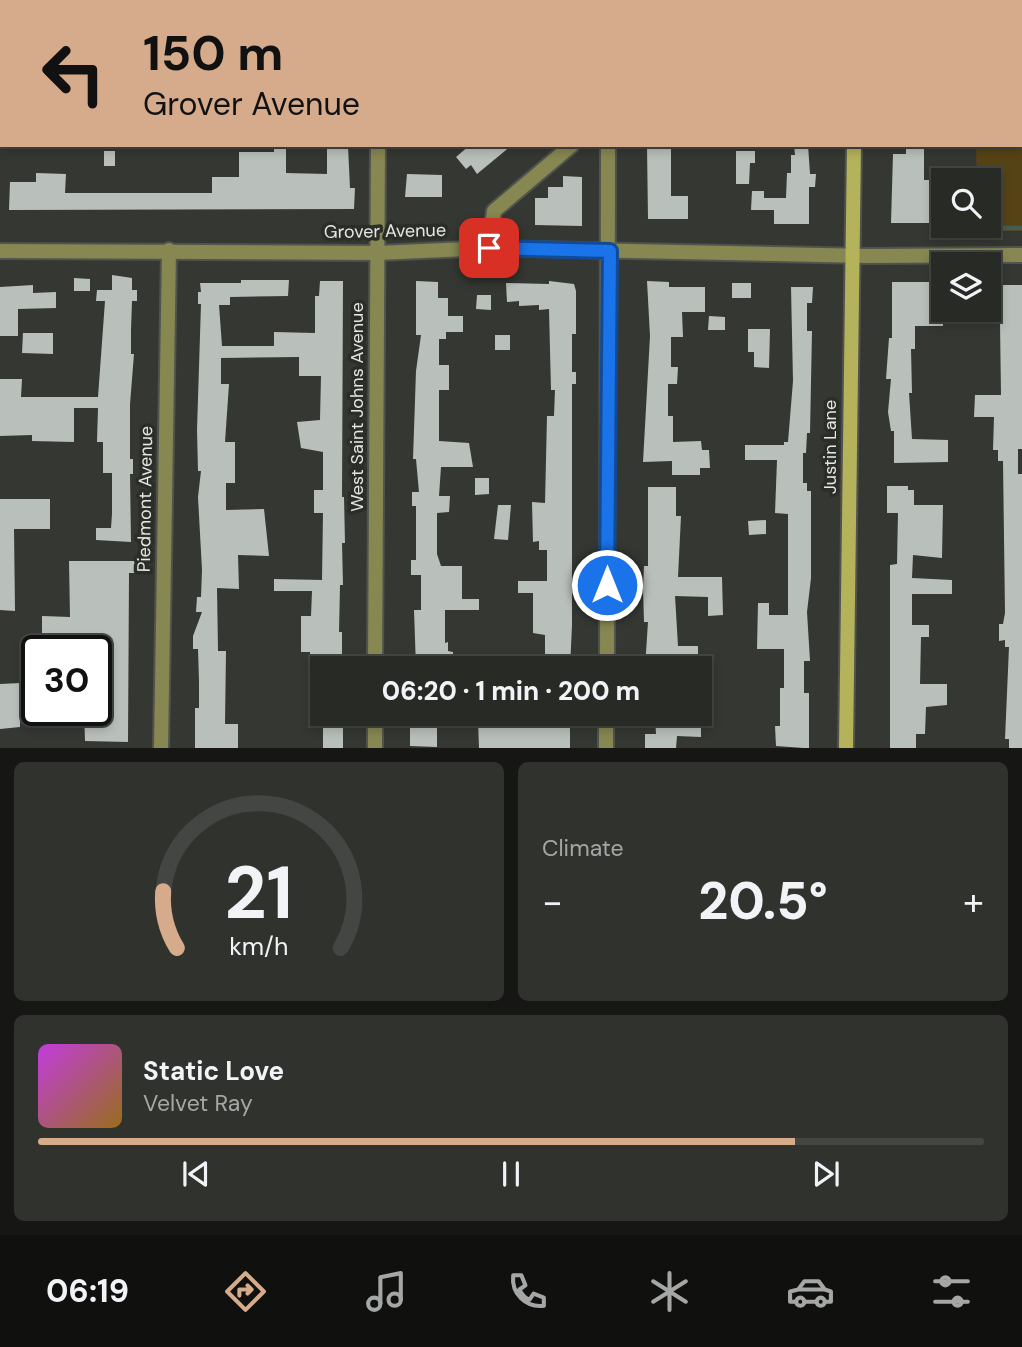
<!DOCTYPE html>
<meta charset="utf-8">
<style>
:root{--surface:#282a26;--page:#30322e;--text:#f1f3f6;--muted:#a5a7a7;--line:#444643;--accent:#d6ab8b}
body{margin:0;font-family:"DM Sans",sans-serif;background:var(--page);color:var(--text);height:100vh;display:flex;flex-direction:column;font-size:26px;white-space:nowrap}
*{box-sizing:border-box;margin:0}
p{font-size:23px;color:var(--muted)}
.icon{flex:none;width:38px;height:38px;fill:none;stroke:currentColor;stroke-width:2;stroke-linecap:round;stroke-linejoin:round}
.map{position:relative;height:748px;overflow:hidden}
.panel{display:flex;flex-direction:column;gap:14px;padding:14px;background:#161715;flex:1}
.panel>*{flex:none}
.top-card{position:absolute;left:0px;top:0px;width:1022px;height:147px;box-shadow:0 4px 10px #0003,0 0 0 2px var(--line);background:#d6ab8b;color:#111;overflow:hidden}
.buttons{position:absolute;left:931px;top:168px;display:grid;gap:14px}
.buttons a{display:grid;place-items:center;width:70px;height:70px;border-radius:0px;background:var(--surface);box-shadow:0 4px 10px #0003,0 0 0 2px var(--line);font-size:35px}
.speed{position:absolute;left:21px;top:635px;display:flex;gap:14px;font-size:35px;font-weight:700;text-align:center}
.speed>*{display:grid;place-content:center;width:91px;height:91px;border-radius:50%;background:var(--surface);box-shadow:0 4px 10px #0003,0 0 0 2px var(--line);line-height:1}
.speed .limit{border:4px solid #111;border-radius:10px;background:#fff;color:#111}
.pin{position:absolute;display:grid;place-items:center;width:60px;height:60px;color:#fff;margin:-30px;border-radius:14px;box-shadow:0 4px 10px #0006}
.me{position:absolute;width:77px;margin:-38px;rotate:0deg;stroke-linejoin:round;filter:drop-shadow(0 0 5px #0008)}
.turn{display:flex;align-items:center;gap:24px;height:147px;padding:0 28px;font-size:32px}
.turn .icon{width:91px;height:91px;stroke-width:2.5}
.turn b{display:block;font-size:49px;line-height:60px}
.big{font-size:52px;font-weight:800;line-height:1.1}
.panel .tile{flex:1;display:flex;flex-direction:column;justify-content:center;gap:10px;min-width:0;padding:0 24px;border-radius:10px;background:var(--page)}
.panel .dial{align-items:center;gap:0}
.dial svg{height:182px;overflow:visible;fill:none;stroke:var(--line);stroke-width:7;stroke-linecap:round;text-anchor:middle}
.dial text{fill:var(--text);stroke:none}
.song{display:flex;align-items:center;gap:21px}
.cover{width:84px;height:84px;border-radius:10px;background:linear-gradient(135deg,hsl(290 70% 55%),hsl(40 70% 35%))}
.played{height:7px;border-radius:4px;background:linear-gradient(90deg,var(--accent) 80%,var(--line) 80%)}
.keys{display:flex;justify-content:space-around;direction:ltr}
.heat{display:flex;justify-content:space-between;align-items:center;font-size:38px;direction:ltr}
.panel .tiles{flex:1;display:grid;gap:14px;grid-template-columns:1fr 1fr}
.tile:last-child{grid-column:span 2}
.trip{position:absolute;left:310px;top:656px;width:402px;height:70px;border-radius:0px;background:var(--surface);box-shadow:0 4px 10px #0003,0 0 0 2px var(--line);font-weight:800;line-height:70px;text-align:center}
.tab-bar{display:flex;height:112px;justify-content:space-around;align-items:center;background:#10110f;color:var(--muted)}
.tab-bar .icon{width:49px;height:49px}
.tab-bar .active{color:var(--accent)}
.tab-bar b{font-size:32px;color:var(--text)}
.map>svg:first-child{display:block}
</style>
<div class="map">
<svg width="1022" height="749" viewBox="0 0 1022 749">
<rect width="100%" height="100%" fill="#353832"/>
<polygon fill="#564315" points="972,0 1022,0 1022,231 978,231 978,226 989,226 989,180 977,180 976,145 1020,145 1020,2"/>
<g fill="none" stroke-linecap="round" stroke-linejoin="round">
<polyline stroke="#455c56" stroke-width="4.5" points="987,228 1022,228"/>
</g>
<g fill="#b9c0bb">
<polygon points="327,145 348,146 350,188 355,188 354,209 9,210 10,182 36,182 36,173 66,174 65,193 212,193 212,177 239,177 239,152 274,152 274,148 286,148 286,173 327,174"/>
<polygon points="470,145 512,145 477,174 471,165 466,169 456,157"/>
<polygon points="647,145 671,145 671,196 688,196 688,219 648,219"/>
<polygon points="794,145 808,145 810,174 816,174 815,187 809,187 809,224 774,224 774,210 751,210 752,191 764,191 764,198 786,198 787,173 791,173 791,155 795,155"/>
<polygon points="906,145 924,145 924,180 942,180 942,223 891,223 893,154 906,154"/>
<rect x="104" y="151" width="11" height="15"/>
<polygon points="736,151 755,151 755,163 750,163 749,184 736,184"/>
<polygon points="407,174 442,175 442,197 405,197"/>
<polygon points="563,176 582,177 582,226 535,225 535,198 548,198 548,187 563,187"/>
<polygon points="112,275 132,278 132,290 137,290 137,301 132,301 131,330 131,354 134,354 130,404 130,459 133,459 133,474 130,474 131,542 96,540 96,528 111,528 112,514 112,473 103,473 103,442 97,442 98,408 74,408 74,442 32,441 32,435 0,436 0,379 22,379 21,397 98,397 105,301 96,301 97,290 112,290"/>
<polygon points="74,278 90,279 90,291 74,291"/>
<polygon points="241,280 289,280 288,296 230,297 230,305 219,305 222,346 274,346 274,332 315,333 315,296 319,296 320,281 343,281 342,497 344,497 345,543 342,543 343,585 340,585 339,632 342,632 342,668 322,668 322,688 310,687 310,652 301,652 301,616 311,616 312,591 274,591 274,579 322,580 323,513 314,513 314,490 323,490 323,452 301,448 297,422 320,420 321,376 299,376 299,357 221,358 221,384 229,384 225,442 235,442 235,483 226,483 226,510 264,509 269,556 238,555 239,589 217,588 218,651 226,651 225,724 238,724 238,748 195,748 195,708 199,708 199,681 198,649 193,649 193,636 202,612 196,612 197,597 201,597 202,570 198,497 201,471 198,471 197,430 201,304 198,304 198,292 201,292 200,283 241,283"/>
<polygon points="416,281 438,282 438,298 448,298 448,316 463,316 463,332 446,332 446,339 439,339 439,365 449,365 449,390 439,390 439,441 469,443 473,467 441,467 439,496 450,496 449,512 437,513 437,554 441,566 462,566 462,599 479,599 479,610 445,610 445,643 448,642 448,651 453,652 453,668 416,668 414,610 421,610 421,575 411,575 411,560 416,560 416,506 412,506 412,492 419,492 416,459 413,459 416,371 421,335 416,335"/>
<polygon points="549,281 574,284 576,291 576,334 572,334 572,372 576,372 576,384 572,384 572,625 570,668 545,668 545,635 533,633 533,593 518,593 518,581 547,581 547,550 539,550 539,541 533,542 532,502 545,503 547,416 554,416 555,390 551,390 549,309 539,310 539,305 519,306 519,301 507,302 506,283 549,284"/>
<polygon points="647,281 669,282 669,287 705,287 705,312 682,312 683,337 671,337 671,367 678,367 677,384 668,384 668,416 673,416 673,442 701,441 702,450 709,450 710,468 700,468 700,475 672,475 672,461 643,462 650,336"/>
<polygon points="892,282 943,282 943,326 915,326 915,349 911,349 912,393 909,393 912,439 948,440 948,462 894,463 894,431 891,431 888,412 891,379 886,379 889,338 892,338"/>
<rect x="732" y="283" width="19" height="15"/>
<polygon points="33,285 33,293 56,292 56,308 18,309 18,336 0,336 0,287"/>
<polygon points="1000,285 1022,285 1022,449 1018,449 1018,474 1022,474 1022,748 1009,748 1009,739 1005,739 1009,647 1005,647 1005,640 999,641 999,624 1003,624 1005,613 1003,461 998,461 998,450 993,450 994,417 974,417 975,395 1001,395 1000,322 975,322 975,310 989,310 989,303 1000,303"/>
<polygon points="791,287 813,287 812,303 807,303 807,331 812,331 810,433 807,433 806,453 803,453 803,483 807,483 807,491 811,491 811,578 807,612 810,661 804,661 804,693 809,693 809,748 804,748 776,746 775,726 780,726 780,688 784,688 784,649 757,649 758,603 769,603 769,615 788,615 788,514 775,513 777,460 745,460 745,445 784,445 784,442 788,442 793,381"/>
<polygon points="477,295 491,295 491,310 476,309"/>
<polygon points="709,316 725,317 725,330 708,330"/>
<polygon points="748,329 770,329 769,368 754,367 754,352 748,352"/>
<polygon points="23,333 53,333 53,354 22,353"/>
<rect x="495" y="335" width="15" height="15"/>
<polygon points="475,478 489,478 489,494 475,495"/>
<polygon points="887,486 908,486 908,490 914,490 914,505 943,505 942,558 913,555 912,578 952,580 952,594 912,594 912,625 929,625 929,637 921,637 920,684 947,684 947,705 926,707 925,734 916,734 916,748 890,748 890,565 897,564 898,513 887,513"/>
<polygon points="648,487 676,487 676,516 681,516 678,577 722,577 723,615 708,616 708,597 675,596 678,646 698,646 698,668 645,668 648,622 644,622 643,588 644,566 648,566"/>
<polygon points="0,499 50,499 50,529 14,529 15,611 0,610"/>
<polygon points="498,505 511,505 508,540 494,539"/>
<polygon points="766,520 766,534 749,535 748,521"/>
<polygon points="69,561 135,561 135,573 129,573 128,742 85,741 84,710 96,710 95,643 65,642 66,651 42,651 42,616 70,617"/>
<polygon points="21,683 20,727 0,729 0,684"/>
<rect x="323" y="714" width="20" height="34"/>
<polygon points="655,714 671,714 671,721 701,722 701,737 677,736 676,748 645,748 645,734 656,734"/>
<polygon points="478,720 524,720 524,726 570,726 570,748 479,748"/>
<polygon points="410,721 437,721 437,747 410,746"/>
</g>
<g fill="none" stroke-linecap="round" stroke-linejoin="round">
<defs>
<polyline id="lane" points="1020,12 1022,12"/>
<g id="street">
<polyline points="369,0 369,2"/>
<polyline points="404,2 410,0"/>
<polyline points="749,2 751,0"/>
<polyline points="489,248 494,211 572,145"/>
<polyline points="0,251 378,253 489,248 868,256 1022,255"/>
<polyline points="375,668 378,145"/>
<polyline points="607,668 608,145"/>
<polyline points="161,749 169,250"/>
<polyline points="375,749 375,714"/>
<polyline points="606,749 606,714"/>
</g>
<g id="secondary">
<polyline points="881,2 881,0"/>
<polyline points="846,749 854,145"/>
</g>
</defs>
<use href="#lane" stroke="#51544e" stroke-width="12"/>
<use href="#street" stroke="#51544e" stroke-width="18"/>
<use href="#secondary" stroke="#51544e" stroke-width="18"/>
<use href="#lane" stroke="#878752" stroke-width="9"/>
<use href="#street" stroke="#878752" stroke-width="14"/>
<use href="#secondary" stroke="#b4b35c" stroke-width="14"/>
<polyline stroke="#9a9c97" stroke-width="4.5" stroke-dasharray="12 12" stroke-linecap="butt" points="6,2 8,0"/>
</g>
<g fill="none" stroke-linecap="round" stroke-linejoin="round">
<defs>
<polyline id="route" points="489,248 610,251 607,585"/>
</defs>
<use href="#route" stroke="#114b97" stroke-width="18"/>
<use href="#route" stroke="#1a73e8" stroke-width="12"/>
</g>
<g text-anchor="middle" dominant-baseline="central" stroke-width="7" stroke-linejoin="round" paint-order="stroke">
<g font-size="18" fill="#e5e7e3" stroke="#2b2e28">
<text transform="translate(385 231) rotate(-1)">Grover Avenue</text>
<text transform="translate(357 407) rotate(-90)">West Saint Johns Avenue</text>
<text transform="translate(830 447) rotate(-90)">Justin Lane</text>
<text transform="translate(145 499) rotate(-89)">Piedmont Avenue</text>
</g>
</g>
</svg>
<div class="buttons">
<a><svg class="icon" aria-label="search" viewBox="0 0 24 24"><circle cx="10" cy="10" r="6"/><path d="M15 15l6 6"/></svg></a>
<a><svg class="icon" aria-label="layers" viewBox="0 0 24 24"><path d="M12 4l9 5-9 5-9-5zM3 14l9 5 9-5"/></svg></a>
</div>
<div class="speed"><div class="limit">30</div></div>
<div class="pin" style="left:489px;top:248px;background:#d93025"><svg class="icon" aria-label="arrive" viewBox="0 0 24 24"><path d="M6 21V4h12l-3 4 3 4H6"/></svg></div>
<svg class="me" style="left:607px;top:585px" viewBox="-20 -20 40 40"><circle r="17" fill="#1a73e8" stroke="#fff" stroke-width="3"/><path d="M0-11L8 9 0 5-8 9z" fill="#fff"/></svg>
<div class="trip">06:20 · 1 min · 200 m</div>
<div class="top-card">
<div class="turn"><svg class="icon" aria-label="left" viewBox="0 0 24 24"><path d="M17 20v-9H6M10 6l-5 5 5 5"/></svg><div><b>150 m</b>Grover Avenue</div></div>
</div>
</div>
<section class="panel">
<div class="tiles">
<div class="tile dial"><svg viewBox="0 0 100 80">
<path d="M14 69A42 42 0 1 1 86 69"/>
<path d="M14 69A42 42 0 0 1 8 44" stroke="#d6ab8b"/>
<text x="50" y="56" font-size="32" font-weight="700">21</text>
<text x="50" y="72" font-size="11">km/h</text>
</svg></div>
<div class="tile"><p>Climate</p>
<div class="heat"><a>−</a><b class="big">20.5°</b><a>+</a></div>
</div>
<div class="tile">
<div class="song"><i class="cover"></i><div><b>Static Love</b><p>Velvet Ray</p></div></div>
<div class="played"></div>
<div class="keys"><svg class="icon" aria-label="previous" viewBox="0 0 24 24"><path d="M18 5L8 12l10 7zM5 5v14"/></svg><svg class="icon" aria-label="pause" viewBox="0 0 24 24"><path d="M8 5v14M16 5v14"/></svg><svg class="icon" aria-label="next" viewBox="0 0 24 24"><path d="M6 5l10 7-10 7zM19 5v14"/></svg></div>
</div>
</div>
</section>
<nav class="tab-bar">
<b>06:19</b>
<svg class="icon active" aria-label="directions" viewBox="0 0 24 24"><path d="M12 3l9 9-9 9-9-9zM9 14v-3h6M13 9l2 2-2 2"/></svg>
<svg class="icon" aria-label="music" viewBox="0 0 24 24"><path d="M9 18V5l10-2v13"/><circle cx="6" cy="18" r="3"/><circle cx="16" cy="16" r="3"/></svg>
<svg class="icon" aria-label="phone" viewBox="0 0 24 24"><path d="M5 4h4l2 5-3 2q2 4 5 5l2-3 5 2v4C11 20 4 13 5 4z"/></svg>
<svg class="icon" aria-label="climate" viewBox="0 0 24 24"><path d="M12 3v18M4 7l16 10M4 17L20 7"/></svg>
<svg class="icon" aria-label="car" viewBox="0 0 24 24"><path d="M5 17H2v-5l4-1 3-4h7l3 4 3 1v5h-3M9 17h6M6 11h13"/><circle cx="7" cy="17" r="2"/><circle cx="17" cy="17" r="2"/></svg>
<svg class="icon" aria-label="filters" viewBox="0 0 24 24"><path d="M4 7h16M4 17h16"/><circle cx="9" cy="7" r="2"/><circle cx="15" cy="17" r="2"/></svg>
</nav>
